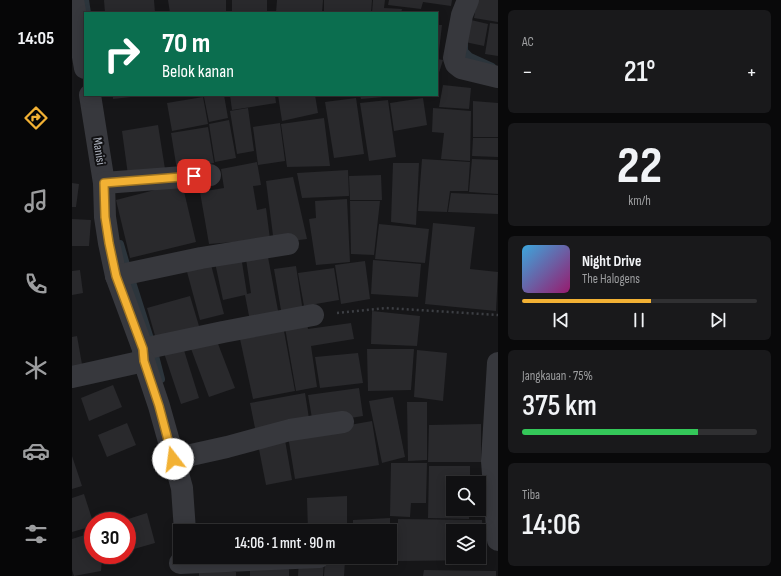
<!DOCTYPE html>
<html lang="id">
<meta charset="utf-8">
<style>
:root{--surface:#101012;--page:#19191b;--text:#f1f3f6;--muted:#9c9d9f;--line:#303032;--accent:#f2b134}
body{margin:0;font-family:"Sofia Sans Condensed",sans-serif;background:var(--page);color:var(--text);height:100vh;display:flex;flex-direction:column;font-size:15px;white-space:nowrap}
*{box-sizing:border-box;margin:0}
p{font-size:13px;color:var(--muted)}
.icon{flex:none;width:22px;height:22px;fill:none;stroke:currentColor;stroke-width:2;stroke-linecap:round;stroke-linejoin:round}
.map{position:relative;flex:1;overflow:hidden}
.drawer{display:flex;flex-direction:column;gap:10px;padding:10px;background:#09090a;width:283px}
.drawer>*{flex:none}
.banner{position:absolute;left:12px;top:12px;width:354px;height:84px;border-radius:0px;box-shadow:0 2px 10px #0003,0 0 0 1px var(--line);background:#0b6e4f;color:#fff;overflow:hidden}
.fabs{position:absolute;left:374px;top:476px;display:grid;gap:8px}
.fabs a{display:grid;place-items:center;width:40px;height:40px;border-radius:0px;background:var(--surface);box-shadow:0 2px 10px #0003,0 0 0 1px var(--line);font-size:20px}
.speed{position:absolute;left:12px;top:512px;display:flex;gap:8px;font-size:20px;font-weight:700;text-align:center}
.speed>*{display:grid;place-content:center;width:52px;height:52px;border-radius:50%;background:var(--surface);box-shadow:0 2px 10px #0003,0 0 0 1px var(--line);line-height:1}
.speed .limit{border:6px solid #d22;background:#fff;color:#111}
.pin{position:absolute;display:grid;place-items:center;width:34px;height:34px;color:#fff;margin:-17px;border-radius:8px;box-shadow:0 2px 6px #0006}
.me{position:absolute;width:44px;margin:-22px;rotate:345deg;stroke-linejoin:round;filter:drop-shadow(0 0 3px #0008)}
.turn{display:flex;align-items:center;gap:14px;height:84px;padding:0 12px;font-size:18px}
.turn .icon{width:52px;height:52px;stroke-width:2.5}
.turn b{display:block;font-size:28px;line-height:34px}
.big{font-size:30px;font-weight:600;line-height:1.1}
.drawer .tile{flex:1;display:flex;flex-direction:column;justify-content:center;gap:6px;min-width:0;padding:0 14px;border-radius:6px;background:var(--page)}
.drawer .dial{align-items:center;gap:0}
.dial b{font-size:52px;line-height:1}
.song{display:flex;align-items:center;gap:12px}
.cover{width:48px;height:48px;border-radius:6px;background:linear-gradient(135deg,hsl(200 70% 55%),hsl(320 70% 35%))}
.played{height:4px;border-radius:2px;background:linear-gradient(90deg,var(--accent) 55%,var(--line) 55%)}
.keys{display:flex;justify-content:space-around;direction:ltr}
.heat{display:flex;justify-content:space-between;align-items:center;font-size:22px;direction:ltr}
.charge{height:6px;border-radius:3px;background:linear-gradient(90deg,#34c759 75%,var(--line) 0)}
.trip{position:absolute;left:101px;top:524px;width:224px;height:40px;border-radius:0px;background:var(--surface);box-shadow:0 2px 10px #0003,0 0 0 1px var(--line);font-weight:600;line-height:40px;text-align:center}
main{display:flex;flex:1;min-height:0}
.tab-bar{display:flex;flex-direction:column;width:72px;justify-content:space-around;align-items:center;background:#060607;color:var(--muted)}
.tab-bar .icon{width:28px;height:28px}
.tab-bar .current{color:var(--accent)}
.tab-bar b{font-size:18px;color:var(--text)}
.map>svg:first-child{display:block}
</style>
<main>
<nav class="tab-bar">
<b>14:05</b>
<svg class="icon current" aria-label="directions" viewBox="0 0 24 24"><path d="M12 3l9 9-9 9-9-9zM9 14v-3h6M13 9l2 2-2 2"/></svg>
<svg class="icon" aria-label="music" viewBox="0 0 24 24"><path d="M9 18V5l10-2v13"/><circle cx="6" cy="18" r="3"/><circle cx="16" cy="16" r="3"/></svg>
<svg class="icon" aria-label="phone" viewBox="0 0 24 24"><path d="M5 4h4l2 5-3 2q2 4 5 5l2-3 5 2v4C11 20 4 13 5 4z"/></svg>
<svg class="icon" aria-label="climate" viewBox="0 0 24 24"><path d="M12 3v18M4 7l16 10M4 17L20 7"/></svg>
<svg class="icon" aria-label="car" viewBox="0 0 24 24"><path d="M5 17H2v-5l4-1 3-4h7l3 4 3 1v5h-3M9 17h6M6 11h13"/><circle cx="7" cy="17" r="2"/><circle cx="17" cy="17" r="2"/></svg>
<svg class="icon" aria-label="filters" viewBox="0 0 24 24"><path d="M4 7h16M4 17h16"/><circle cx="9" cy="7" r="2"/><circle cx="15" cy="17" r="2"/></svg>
</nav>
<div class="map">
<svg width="426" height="576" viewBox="0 0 426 576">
<rect width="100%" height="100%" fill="#161618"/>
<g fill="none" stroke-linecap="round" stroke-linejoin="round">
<g stroke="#2c353c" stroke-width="8">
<polyline points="13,0 15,13"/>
<polyline points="392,44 392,51 398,57 420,67"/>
<polyline points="48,244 55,268"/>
<polyline points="60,282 79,342"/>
<polyline points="82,352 89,379"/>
</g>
</g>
<g fill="#29292c" fill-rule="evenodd">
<polygon points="32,0 82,0 83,13 33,13"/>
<polygon points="96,0 154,0 154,13 98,13"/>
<rect x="160" y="0" width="35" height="13"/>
<polygon points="205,0 251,0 250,13 204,13"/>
<polygon points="252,0 300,0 299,13 252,13"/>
<polygon points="301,0 313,0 312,8 330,9 329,13 300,13"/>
<polygon points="317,0 380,0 379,6 351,2 349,9 316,5"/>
<polygon points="405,0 426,0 426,22 402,18"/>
<polygon points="399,20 416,24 412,46 393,42"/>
<polygon points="418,23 426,24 426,56 413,54"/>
<polygon points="365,25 370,25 367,51 365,51"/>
<polygon points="365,59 371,60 365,79"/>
<polygon points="371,85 399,88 397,109 367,107"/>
<polygon points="41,95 68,95 68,96 41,99"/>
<polygon points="140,95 152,95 156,118 137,122 132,97"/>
<polygon points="158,95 203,95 204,103 160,110"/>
<polygon points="206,95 243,95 246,113 210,121"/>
<polygon points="288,95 322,95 322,96 289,99"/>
<polygon points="131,97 136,124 100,131 95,103"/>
<polygon points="284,98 292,154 262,158 253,102"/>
<polygon points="351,98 355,125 322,131 318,103"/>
<polygon points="316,100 324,157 297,161 288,103"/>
<polygon points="401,101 426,103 426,137 401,137"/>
<polygon points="176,108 182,151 165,154 158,111"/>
<polygon points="361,108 399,111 398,161 369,159 372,133 360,132"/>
<polygon points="252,118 258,166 215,167 209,124"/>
<polygon points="157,120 164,158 143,162 137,124"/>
<polygon points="208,123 213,161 186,165 181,127"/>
<polygon points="86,125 93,169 56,175 50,131"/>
<polygon points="136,127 142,163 105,170 99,133"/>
<polygon points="401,138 426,138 426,157 400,156"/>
<polygon points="350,159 398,162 396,191 378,191 375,212 346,211"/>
<polygon points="400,159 426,160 426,194 397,192"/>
<polygon points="185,162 189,185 181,186 185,210 194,208 198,239 137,244 128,192 152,188 149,169"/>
<polygon points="321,163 347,163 344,225 319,222"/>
<polygon points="276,170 277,196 230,198 225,173"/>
<polygon points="309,175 310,200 278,200 277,176"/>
<polygon points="221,177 235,239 202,243 194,181"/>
<polygon points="0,183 7,184 4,207 0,207"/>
<polygon points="110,183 124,242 58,258 44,200"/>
<polygon points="379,193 426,195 426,214 376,212"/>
<polygon points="275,199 278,262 244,265 237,219 244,218 243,201"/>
<polygon points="278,201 308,201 302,255 279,254"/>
<polygon points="0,219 19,220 17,246 0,246"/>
<polygon points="361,223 403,227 398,269 426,272 424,311 353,304"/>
<polygon points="307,224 357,229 353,263 303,259"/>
<polygon points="169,256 175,294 179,293 174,259 196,257 207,316 178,321 173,295 151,300 142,258"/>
<polygon points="301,260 349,264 346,297 299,294"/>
<polygon points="138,261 152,314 128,320 114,268"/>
<polygon points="293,261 298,299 269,304 263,265"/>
<polygon points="224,266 231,312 210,316 202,269"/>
<polygon points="262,268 267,300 232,306 226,273"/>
<polygon points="8,270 11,293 0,295 0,271"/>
<polygon points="118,296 127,326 84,339 75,308"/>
<polygon points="300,311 348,316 345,346 299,344"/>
<polygon points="234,318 236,329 279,323 282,339 239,346 245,387 224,391 212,322"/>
<polygon points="212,331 223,391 181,399 168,339"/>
<polygon points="5,336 11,370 0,372 0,337"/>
<polygon points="143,336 163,388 137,397 118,346"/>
<polygon points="111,347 127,398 109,404 92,353"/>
<polygon points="295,349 342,349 339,390 296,391"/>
<polygon points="345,350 375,353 371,401 342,397"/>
<polygon points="286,353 291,383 248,388 243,357"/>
<polygon points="41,385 50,407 17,421 9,398"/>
<polygon points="287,388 291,416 241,424 236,395"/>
<polygon points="233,393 238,425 183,428 178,403"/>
<polygon points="321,397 333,457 310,463 297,401"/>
<polygon points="335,402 355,402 355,460 336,461"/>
<polygon points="300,421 307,465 223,479 216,436"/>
<polygon points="55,423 64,445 35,457 26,435"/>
<polygon points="409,424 409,462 356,462 357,425"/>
<polygon points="213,440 220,480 194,485 186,444"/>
<polygon points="0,456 10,486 0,489"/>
<polygon points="319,463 355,463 354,503 339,503 338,517 318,516"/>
<polygon points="357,466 398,466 398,483 381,483 381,509 397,509 397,519 356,518"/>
<polygon points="12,494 21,522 21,526 0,532 0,498"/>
<polygon points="275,496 275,531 236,531 235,498"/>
<polygon points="75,513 83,543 55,551 55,521 50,521"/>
<polygon points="318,518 318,531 281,531 281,520"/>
<path d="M 326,519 L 410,520 L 412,560 L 326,561 ZM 381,531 L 407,531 L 407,557 L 381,557 Z"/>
<polygon points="19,533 21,536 21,555 41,555 30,558 29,571 2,576 0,570 0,539"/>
<polygon points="281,557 306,557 306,558 281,559"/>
<polygon points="227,560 252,560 251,576 226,576"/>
<polygon points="273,560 272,576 252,576 253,561"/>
<rect x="178" y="568" width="39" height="8"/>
<polygon points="127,570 164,572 164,576 127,576"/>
<polygon points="352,570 424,571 424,576 351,576"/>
</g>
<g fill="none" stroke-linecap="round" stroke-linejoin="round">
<polyline stroke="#3d3f44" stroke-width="2.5" stroke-dasharray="2 3" stroke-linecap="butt" points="265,313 314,308 426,315"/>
<g stroke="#37383d" stroke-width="22">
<polyline points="1,0 13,68"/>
<polyline points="396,0 390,15 382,58 384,64 389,68 426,77"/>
<polyline points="18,95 32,183 33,217 37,243 44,276 71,349 72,361 87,406 110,488 113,531"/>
<polyline points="32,183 138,175"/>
<polyline points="44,276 129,258 216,244"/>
<polyline points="71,349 151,332 241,315"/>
<polyline points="426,363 420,461 426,540"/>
<polyline points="0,377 72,361"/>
<polyline points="101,459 155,447 218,430 271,422"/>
<polyline points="108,563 247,557"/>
</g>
</g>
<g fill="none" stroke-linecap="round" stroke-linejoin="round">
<defs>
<polyline id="route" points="101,459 87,406 72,361 71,349 44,276 37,243 33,217 32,183 122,176"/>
</defs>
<use href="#route" stroke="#9d7322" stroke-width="10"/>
<use href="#route" stroke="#f2b134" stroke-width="7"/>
</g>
<g text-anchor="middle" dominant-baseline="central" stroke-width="4" stroke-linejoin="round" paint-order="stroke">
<g font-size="13" fill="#a8adb8" stroke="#111113">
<text transform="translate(27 151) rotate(81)">Manisi</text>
</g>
</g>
</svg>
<div class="fabs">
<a><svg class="icon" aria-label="search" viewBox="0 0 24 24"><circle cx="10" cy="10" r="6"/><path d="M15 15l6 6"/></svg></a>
<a><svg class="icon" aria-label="layers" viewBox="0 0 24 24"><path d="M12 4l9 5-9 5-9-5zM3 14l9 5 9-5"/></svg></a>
</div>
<div class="speed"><div class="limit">30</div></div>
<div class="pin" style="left:122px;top:176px;background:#d93025"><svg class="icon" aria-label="arrive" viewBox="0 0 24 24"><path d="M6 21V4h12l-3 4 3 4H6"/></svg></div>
<svg class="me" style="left:101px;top:459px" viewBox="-20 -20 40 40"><circle r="19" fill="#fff"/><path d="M0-13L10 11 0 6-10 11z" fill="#f2b134"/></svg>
<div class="trip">14:06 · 1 mnt · 90 m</div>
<div class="banner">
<div class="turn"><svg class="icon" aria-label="right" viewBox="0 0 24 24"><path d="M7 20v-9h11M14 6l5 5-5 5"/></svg><div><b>70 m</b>Belok kanan</div></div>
</div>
</div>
<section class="drawer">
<div class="tile"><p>AC</p>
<div class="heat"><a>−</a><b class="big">21°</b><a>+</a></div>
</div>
<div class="tile dial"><b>22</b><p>km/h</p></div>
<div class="tile">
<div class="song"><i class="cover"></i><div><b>Night Drive</b><p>The Halogens</p></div></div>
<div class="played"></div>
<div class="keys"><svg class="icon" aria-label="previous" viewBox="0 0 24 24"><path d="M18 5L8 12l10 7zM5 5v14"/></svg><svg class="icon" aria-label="pause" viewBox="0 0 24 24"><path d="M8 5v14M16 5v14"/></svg><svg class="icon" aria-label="next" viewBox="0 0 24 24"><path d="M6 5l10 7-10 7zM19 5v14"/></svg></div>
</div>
<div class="tile"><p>Jangkauan · 75%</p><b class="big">375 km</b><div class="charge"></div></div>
<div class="tile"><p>Tiba</p><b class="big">14:06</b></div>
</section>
</main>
